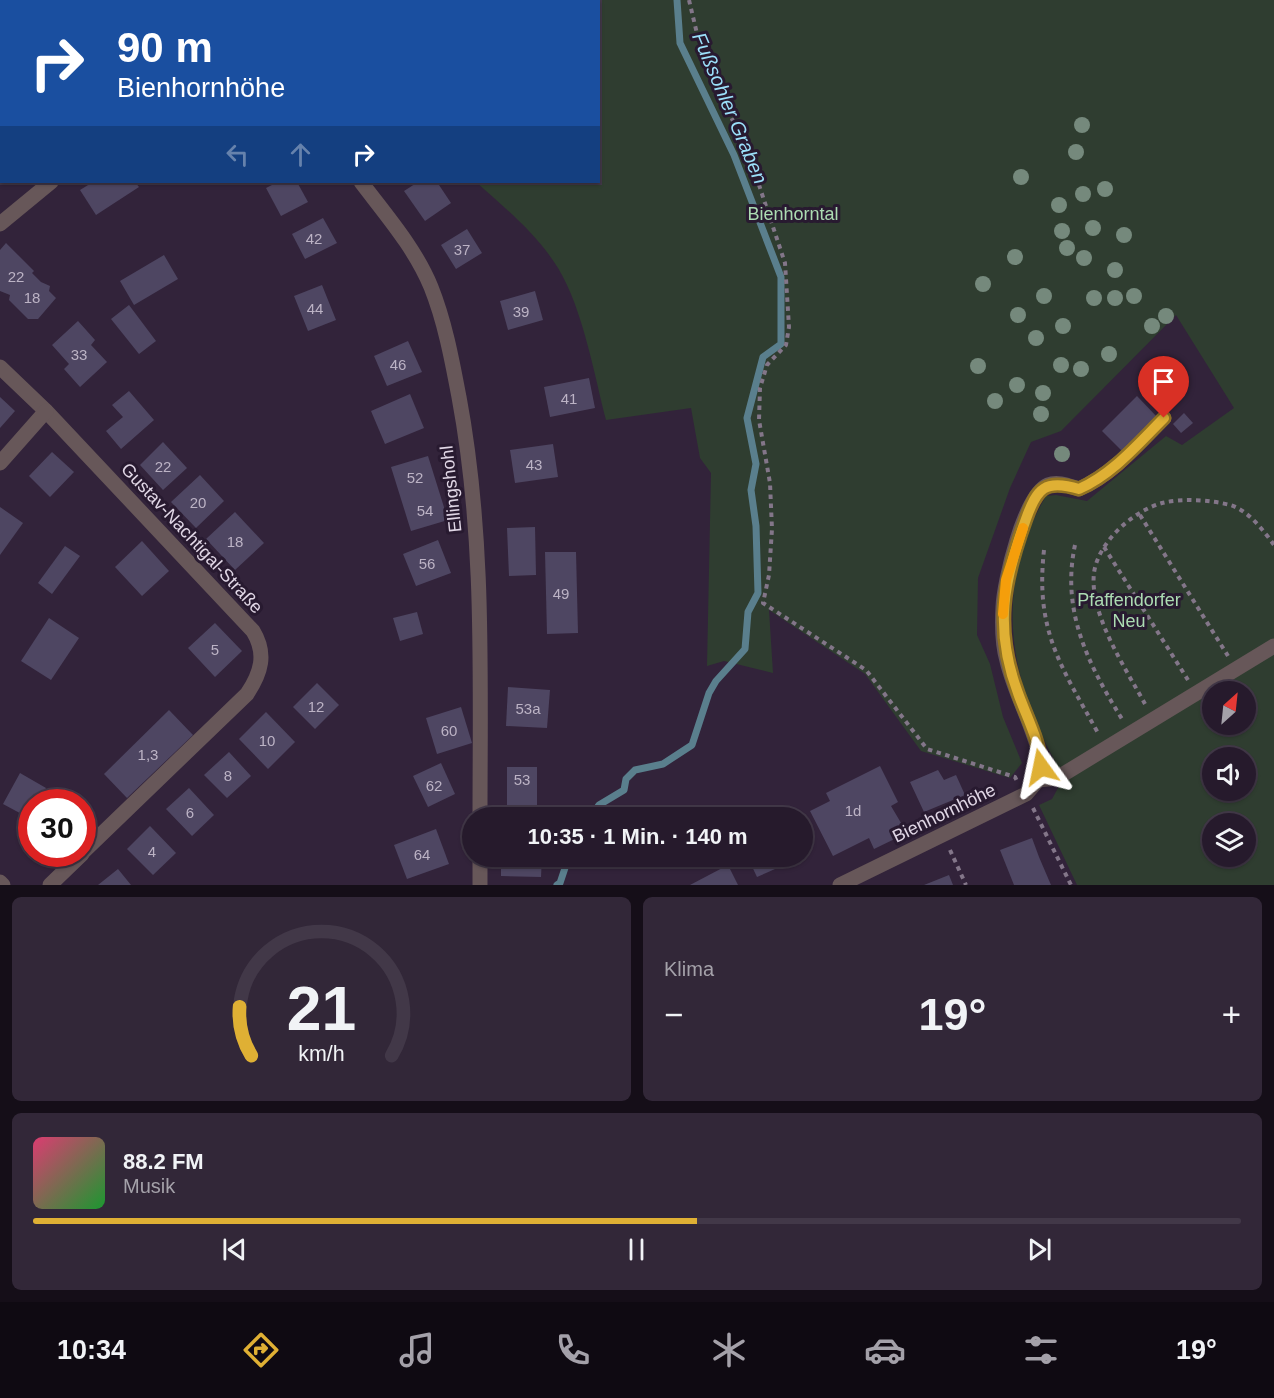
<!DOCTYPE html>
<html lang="de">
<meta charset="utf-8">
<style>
:root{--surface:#261a2c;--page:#322738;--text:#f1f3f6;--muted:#a4a1a9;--line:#423848;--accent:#dfb034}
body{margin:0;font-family:Helvetica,sans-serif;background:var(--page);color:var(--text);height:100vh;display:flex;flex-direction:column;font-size:22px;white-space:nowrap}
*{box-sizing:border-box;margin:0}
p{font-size:20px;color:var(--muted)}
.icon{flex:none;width:33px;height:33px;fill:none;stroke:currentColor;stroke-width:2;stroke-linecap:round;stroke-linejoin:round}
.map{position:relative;height:885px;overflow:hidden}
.drawer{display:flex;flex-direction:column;gap:12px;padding:12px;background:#150e18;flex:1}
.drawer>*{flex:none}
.banner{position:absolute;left:0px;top:0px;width:600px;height:183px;box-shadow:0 2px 4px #0004,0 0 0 2px var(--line);background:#1a4fa0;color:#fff;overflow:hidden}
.needle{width:39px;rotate:27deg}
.buttons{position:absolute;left:1202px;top:681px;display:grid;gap:12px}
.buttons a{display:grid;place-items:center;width:54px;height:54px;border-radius:50%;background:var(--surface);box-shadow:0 2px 4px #0004,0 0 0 2px var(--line);font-size:30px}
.speed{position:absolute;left:18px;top:789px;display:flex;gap:12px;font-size:30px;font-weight:700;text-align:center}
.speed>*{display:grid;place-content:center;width:78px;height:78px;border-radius:50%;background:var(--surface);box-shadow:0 2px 4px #0004,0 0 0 2px var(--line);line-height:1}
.speed .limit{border:9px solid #d22;background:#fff;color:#111}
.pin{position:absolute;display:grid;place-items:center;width:51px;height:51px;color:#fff;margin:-62px -26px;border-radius:50% 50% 50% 0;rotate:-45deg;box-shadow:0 0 6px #0007}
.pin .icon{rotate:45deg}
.me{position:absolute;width:66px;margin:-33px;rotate:348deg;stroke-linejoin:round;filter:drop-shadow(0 0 4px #0008)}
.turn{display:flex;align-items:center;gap:21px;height:126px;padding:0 18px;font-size:27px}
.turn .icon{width:78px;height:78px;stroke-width:2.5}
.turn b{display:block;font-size:42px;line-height:51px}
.lanes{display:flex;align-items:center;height:57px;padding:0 18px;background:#0003;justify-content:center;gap:30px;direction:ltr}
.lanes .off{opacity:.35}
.big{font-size:45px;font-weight:600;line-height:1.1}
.drawer .widget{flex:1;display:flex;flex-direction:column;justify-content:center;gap:9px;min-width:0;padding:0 21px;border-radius:9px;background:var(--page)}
.drawer .dial{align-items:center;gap:0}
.dial svg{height:156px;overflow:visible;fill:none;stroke:var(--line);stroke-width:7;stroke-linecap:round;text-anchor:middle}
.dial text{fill:var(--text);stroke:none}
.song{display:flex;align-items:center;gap:18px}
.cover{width:72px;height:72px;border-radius:9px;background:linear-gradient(135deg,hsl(340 70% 55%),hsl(130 70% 35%))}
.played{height:6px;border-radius:3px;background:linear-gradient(90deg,var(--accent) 55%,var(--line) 55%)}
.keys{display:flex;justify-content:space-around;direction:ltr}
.heat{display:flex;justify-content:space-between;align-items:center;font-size:33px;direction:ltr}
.drawer .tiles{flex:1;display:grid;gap:12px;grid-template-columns:1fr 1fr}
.widget:last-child{grid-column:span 2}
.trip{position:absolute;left:462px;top:807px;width:351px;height:60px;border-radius:30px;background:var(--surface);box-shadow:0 2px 4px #0004,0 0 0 2px var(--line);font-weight:600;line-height:60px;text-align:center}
.dock{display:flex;height:96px;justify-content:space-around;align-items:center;background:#0f0a12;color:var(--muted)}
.dock .icon{width:42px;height:42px}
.dock .selected{color:var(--accent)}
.dock b{font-size:27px;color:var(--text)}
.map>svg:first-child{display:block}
</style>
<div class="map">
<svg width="1274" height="885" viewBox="0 0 1274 885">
<rect width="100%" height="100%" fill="#32233a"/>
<path fill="#2f3d30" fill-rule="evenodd" d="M 313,0 L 1274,0 L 1274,885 L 1077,885 L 1039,805 L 1052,799 L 1064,777 C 1010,687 990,592 1046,496 L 1056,495 L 1087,501 L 1166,436 L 1182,445 L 1234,408 L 1176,315 L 1061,431 L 1031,442 L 1010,488 L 978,578 L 977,635 L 990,664 L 1003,717 L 1022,763 L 1010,778 L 921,751 L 865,674 L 769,610 L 773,673 L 724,661 L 707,666 L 711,473 L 700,458 L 691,408 L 606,420 C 594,374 583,309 558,268 C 537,234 505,208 476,182 L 598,182 L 598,2 ZM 1212,692 L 1245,692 L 1245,724 L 1212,724 ZM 1212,758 L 1245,758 L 1245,790 L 1212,790 ZM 1212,824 L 1245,824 L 1245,856 L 1212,856 Z"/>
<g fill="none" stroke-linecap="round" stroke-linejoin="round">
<g stroke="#5a7f8d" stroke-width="7">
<polyline points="590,818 599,805 624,790 626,779 635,770 663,764 692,745 709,693 716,681 745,649 748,612 758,593 756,526 751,490 756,464 747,418 763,357 781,344 781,277 734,155 680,43 677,0"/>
<polyline points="557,885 560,883 569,856"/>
</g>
</g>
<g fill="#4e4662">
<polygon points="93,182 135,182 139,187 96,215 80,190"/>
<polygon points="278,182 297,182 308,202 281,216 266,188"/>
<polygon points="418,182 437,182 451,203 425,221 404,191"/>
<polygon points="323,218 337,243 305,259 292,234"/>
<polygon points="467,229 482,253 456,269 441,245"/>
<polygon points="6,243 34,271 32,273 41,282 50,286 49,291 56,298 38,319 28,319 9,300 10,295 0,291 0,250"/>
<polygon points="164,255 178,279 134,305 120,281"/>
<polygon points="322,285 336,320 308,331 294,296"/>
<polygon points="535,291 543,320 508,330 500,301"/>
<polygon points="129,305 156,341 139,354 111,319"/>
<polygon points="78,321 95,340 91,345 107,362 80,387 64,369 69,364 52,345"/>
<polygon points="408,341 422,372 387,386 374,356"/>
<polygon points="589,378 595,408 550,417 544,387"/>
<polygon points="129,391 154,420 121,449 106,431 123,417 112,405"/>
<polygon points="410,394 424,428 385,444 371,411"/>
<polygon points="1137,396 1157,417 1122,451 1102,431"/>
<polygon points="0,397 15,411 0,428"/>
<polygon points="1184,413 1193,423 1181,433 1173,424"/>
<polygon points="163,442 187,468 163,490 140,465"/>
<polygon points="553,444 558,477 515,483 510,450"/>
<polygon points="52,452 74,472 50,497 29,476"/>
<polygon points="428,456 448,520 411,531 391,467"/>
<polygon points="200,475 224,501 196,528 171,502"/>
<polygon points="0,507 23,523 0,555"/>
<polygon points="235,512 264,543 235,570 206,539"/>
<polygon points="535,527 536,575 509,576 507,528"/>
<polygon points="438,540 451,573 416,586 403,554"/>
<polygon points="142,541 169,571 142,596 115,567"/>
<polygon points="65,546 80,556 52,594 38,583"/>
<polygon points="545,552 576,552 578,633 547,634"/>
<polygon points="417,612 423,634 400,641 393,618"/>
<polygon points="49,618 79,638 51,680 21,661"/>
<polygon points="215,623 242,651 215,677 188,648"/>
<polygon points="317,683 339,705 315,729 293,707"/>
<polygon points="508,687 550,690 547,728 506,726"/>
<polygon points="461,707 472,743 437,754 426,718"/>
<polygon points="169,710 193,735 127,798 104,774"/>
<polygon points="266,712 295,742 268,769 239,739"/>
<polygon points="229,752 251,776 227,798 204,775"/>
<polygon points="441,763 455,794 428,807 413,776"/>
<polygon points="880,766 898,802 891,806 907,833 874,849 869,838 833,856 810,811 830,801 826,793"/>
<rect x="507" y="767" width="30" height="49"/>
<polygon points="938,770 944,780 956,775 965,795 924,812 910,782"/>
<polygon points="20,773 46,788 38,802 32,802 29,818 3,804"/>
<polygon points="189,788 214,815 192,836 166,809"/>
<polygon points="776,806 781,818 750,818"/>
<polygon points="150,826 176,853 153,875 127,849"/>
<polygon points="436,829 449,864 407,879 394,845"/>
<polygon points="1032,838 1039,857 1051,885 1014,885 1000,850"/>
<polygon points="501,856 542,856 541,877 501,876"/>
<polygon points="747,856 799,856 800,858 757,877"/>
<polygon points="728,865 738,885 690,885"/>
<polygon points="118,869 131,885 98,885"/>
<polygon points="949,875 953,885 924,885"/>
</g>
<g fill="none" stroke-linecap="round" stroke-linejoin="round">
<g stroke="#837689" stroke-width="4" stroke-dasharray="4.5 4.5" stroke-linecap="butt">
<polyline points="689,0 699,42 754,170 785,263 789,327 786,345 767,365 760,388 759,420 770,483 772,529 769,575 763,603 866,670 927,749 1015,777 1017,781"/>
<polyline points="1140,515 1228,656"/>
<path d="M 1075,545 C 1061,611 1088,664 1122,719"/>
<polyline points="1104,547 1188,680"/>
<path d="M 1044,550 C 1035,631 1061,666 1098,733"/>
<path d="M 1145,704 C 1126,669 1089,614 1094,573 C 1098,542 1133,511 1162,503 C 1182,498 1211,500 1230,505 C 1248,510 1264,531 1274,545"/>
<polyline points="1033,808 1071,885"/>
<polyline points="950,850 966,885"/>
</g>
<g stroke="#675759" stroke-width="15">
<polyline points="232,0 232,2"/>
<path d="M 361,182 C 386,215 415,248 431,287 C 445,322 452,360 459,397 C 485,536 480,677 480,818"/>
<polyline points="0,224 51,182"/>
<path d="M 0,367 L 46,411 L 253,631 C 267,654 261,673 247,694 L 82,853"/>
<polyline points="0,463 46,411"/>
<polyline points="1038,780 1057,778 1274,646"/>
<polyline points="480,856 480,885"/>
<polyline points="0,882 3,885"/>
<polyline points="50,885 82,854"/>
<path d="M 840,885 L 1026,794 L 1038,780 L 1041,760 C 1034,726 1015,695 1007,661 C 1002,644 1002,624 1003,607 C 1004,582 1024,495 1048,485 C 1058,481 1069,486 1079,489 C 1113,474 1138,444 1164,418"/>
</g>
</g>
<g fill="#75897c">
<circle cx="1082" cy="125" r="8"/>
<circle cx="1076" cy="152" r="8"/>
<circle cx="1021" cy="177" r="8"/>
<circle cx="1105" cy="189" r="8"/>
<circle cx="1083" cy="194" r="8"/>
<circle cx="1059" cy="205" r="8"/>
<circle cx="1093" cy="228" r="8"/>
<circle cx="1062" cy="231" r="8"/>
<circle cx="1124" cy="235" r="8"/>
<circle cx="1067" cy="248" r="8"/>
<circle cx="1015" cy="257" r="8"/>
<circle cx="1084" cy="258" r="8"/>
<circle cx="1115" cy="270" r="8"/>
<circle cx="983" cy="284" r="8"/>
<circle cx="1044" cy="296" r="8"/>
<circle cx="1134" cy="296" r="8"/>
<circle cx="1094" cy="298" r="8"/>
<circle cx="1115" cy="298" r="8"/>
<circle cx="1018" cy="315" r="8"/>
<circle cx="1166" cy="316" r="8"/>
<circle cx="1063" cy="326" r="8"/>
<circle cx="1152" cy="326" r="8"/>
<circle cx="1036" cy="338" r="8"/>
<circle cx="1109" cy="354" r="8"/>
<circle cx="1061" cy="365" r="8"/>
<circle cx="978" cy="366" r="8"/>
<circle cx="1081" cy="369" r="8"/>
<circle cx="1017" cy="385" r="8"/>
<circle cx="1043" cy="393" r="8"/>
<circle cx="995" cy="401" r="8"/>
<circle cx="1041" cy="414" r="8"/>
<circle cx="1062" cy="454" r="8"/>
</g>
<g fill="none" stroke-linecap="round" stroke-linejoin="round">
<defs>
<path id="route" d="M 1041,767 C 1041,743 1026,716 1018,693 C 994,629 1003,582 1026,519 C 1037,488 1045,479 1079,489 C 1113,474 1138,444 1164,418"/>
</defs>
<use href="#route" stroke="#917222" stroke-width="15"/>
<use href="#route" stroke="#dfb034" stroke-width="10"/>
<polyline stroke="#f59e0b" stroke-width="10" points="1003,614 1006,580 1023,528"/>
</g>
<g text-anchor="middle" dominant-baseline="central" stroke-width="6" stroke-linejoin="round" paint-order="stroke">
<g font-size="15" fill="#bcb3c5">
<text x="314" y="238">42</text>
<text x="462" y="249">37</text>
<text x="16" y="276">22</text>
<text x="32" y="297">18</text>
<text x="315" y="308">44</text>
<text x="521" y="311">39</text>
<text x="79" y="354">33</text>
<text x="398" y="364">46</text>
<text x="569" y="398">41</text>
<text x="534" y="464">43</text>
<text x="163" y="466">22</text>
<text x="415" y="477">52</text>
<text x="198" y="502">20</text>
<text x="425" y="510">54</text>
<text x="235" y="541">18</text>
<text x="427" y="563">56</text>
<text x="561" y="593">49</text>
<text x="215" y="649">5</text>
<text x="316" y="706">12</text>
<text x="528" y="708">53a</text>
<text x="449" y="730">60</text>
<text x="267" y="740">10</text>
<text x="148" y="754">1,3</text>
<text x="228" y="775">8</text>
<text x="522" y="779">53</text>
<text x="434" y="785">62</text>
<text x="853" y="810">1d</text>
<text x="190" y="812">6</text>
<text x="152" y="851">4</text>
<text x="422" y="854">64</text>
</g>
<g font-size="18" fill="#acdcb2" stroke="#281a30">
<text x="793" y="214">Bienhorntal</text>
<text x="1129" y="600">Pfaffendorfer<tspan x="1129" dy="21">Neu</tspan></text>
</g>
<g font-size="18" fill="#e1d7e6" stroke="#281a30">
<text transform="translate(451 489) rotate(-96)">Ellingshohl</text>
<text transform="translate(192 538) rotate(47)">Gustav-Nachtigal-Straße</text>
<text transform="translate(944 813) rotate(-26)">Bienhornhöhe</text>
</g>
<g font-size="20" font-style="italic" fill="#9bdff9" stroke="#281a30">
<text transform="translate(730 108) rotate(67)">Fußsohler Graben</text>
</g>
</g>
</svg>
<div class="buttons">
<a><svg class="needle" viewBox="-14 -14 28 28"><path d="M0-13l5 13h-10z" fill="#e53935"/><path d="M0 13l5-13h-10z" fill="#a4a1a9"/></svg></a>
<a><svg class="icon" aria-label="sound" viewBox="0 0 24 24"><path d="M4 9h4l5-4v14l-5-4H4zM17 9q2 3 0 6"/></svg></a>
<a><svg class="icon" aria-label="layers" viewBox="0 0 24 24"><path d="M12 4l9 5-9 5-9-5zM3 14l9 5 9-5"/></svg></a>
</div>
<div class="speed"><div class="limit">30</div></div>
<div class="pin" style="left:1164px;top:418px;background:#d93025"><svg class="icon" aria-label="arrive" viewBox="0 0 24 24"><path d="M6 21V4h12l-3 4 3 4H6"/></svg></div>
<svg class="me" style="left:1041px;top:767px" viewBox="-20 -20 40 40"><path d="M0-17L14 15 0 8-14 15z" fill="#dfb034" stroke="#fff" stroke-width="4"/></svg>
<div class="trip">10:35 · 1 Min. · 140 m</div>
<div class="banner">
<div class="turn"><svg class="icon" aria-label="right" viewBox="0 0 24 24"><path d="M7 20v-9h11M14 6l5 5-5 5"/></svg><div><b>90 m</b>Bienhornhöhe</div></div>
<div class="lanes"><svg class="icon off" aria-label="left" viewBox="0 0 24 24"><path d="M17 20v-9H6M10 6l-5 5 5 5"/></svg><svg class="icon off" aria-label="ahead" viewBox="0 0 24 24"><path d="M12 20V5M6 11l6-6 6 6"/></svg><svg class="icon" aria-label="right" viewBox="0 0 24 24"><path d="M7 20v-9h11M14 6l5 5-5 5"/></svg></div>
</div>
</div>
<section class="drawer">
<div class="tiles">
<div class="widget dial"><svg viewBox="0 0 100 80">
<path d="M14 69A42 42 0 1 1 86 69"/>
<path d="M14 69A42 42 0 0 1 8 44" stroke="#dfb034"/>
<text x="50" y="56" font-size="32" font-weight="700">21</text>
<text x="50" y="72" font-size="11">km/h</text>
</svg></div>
<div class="widget"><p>Klima</p>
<div class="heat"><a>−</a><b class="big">19°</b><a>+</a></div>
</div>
<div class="widget">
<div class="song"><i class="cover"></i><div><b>88.2 FM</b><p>Musik</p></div></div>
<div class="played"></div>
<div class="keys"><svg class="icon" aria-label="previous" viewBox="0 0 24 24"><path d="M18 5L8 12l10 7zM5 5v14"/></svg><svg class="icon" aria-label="pause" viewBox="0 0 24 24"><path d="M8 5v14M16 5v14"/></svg><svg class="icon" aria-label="next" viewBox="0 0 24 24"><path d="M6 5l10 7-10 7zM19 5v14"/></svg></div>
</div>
</div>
</section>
<nav class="dock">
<b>10:34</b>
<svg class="icon selected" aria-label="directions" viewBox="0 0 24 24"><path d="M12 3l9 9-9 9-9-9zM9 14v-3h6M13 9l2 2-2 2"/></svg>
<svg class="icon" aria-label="music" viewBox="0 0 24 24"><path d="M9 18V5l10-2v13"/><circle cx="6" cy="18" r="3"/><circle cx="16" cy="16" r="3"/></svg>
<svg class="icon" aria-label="phone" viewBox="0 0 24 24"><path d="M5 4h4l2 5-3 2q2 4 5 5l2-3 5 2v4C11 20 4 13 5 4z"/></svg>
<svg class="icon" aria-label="climate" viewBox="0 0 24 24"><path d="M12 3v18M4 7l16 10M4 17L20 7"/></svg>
<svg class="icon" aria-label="car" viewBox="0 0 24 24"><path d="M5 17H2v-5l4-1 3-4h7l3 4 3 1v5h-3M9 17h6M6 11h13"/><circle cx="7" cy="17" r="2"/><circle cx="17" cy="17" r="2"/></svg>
<svg class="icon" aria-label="filters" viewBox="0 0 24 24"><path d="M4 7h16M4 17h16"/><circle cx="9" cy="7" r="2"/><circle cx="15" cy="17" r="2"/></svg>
<b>19°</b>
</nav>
